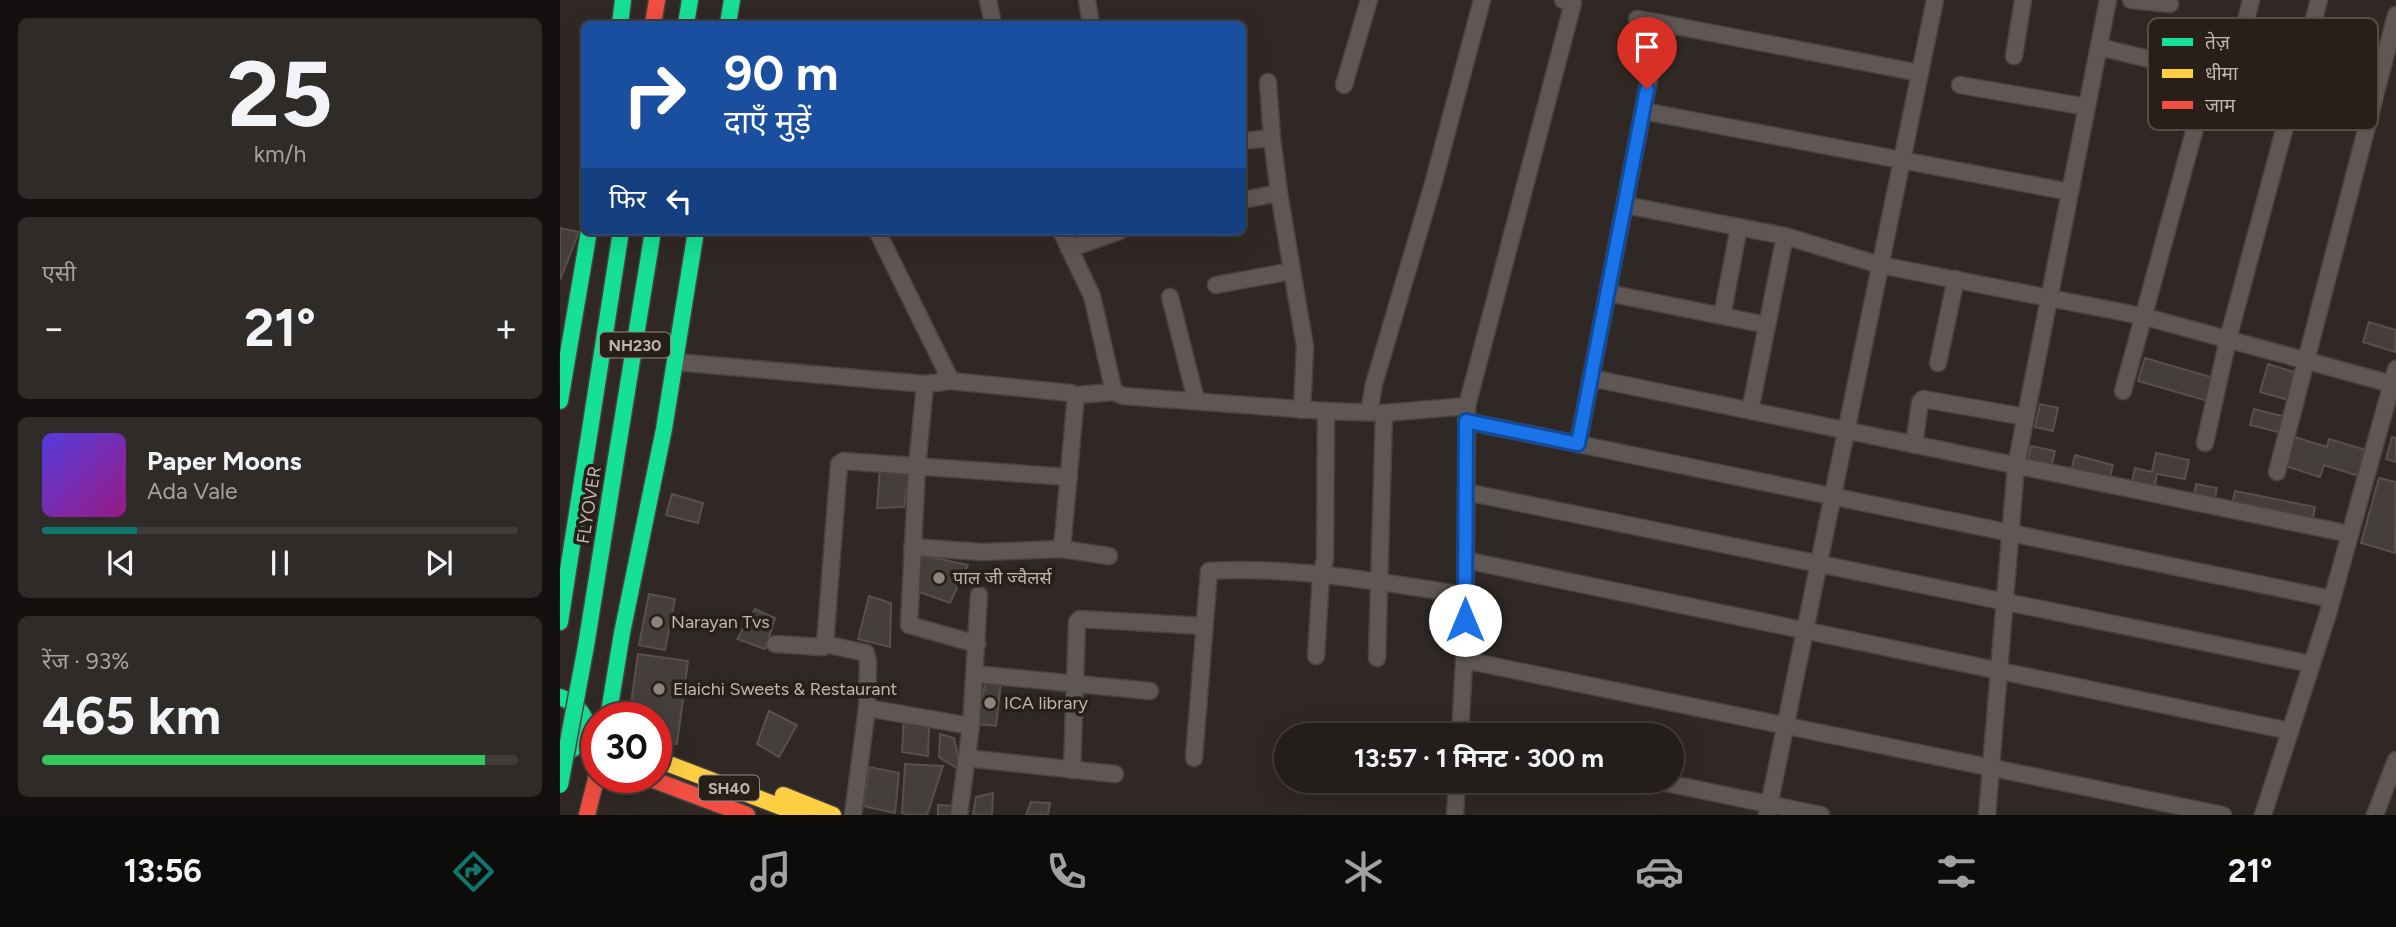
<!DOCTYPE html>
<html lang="hi">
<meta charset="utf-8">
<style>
:root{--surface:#231e1c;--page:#2f2b29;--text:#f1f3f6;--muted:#a3a2a3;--line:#403c3b;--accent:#0f766e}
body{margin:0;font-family:Figtree,"Noto Sans Devanagari",sans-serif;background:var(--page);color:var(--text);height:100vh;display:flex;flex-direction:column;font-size:26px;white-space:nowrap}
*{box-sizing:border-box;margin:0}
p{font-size:23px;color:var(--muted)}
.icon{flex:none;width:38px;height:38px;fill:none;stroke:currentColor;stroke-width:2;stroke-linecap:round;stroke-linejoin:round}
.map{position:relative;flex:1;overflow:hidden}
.side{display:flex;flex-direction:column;gap:18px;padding:18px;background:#13100f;width:560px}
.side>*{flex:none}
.banner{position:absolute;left:21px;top:21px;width:665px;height:214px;border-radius:10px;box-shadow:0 7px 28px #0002,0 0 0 2px var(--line);background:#1a4fa0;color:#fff;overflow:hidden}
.speed{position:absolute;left:21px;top:702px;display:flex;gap:14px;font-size:35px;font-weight:700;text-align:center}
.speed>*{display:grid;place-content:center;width:91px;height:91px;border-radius:50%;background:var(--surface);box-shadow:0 7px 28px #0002,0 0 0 2px var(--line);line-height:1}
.speed .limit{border:10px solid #d22;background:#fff;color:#111}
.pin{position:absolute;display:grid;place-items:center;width:60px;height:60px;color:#fff;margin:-72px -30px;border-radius:50% 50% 50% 0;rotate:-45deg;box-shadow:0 0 7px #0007}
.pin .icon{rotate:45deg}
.me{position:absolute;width:77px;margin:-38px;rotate:0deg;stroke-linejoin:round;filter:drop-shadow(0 0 5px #0008)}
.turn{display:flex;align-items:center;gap:24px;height:147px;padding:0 28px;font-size:32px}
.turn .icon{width:91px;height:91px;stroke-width:2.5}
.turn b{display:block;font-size:49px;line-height:60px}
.then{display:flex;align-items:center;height:66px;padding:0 28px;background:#0003;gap:14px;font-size:26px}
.big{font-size:52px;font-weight:700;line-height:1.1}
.side .widget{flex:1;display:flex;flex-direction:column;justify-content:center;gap:10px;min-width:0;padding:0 24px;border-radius:10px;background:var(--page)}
.side .dial{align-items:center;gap:0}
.dial b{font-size:91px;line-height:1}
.song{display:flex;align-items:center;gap:21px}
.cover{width:84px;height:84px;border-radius:10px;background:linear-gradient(135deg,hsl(250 70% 55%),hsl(310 70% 35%))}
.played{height:7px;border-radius:4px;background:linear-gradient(90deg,var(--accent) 20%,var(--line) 20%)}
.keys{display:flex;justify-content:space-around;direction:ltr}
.heat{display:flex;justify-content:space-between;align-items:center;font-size:38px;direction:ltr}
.charge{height:10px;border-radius:5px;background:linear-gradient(90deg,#34c759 93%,var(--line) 0)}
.trip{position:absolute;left:714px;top:723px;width:410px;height:70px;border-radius:35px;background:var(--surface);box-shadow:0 7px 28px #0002,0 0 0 2px var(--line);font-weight:700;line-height:70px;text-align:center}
.menu{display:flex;height:112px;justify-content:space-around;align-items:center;background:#0e0c0b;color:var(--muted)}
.menu .icon{width:49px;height:49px}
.menu .selected{color:var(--accent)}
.menu b{font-size:32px;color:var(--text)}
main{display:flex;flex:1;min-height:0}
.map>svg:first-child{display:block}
</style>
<main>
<section class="side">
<div class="widget dial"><b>25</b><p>km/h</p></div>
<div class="widget"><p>एसी</p>
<div class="heat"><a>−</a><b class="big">21°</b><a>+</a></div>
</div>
<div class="widget">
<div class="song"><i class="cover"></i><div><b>Paper Moons</b><p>Ada Vale</p></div></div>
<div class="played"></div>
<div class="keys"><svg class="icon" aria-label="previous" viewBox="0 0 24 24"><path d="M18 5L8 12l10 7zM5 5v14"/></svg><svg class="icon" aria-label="pause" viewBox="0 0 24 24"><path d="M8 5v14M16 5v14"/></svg><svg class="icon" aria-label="next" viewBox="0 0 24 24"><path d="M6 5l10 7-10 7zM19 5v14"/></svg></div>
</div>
<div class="widget"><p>रेंज · 93%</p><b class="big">465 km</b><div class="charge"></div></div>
</section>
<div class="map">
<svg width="1836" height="815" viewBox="0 0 1836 815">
<rect width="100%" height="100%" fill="#2f2825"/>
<g fill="#443f3b" stroke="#58504c" stroke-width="2">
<polygon points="0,228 19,232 0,280"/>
<polygon points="1809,322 1836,330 1835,352 1803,342"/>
<polygon points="1585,358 1654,378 1648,401 1578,381"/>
<polygon points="1708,364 1740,374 1732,401 1700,392"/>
<polygon points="1480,404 1498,408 1493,431 1475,427"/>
<polygon points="1694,409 1726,417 1722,433 1690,425"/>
<polygon points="1734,437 1767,447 1769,439 1806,450 1799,476 1764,465 1760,477 1725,466"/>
<polygon points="1832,437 1836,438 1836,462 1826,459"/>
<polygon points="1471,446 1495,451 1491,468 1467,463"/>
<polygon points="1596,453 1629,460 1625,479 1597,474 1594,490 1571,485 1575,468 1592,472"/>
<polygon points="1515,455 1553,465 1549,481 1511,471"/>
<polygon points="350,467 344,507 317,508 320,468"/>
<polygon points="1819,478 1836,482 1835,553 1801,543"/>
<polygon points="1636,484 1657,488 1654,503 1633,499"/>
<polygon points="1675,491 1755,507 1752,522 1672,505"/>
<polygon points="112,494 143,503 138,523 106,515"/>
<polygon points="361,555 408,565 390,603 354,590"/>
<polygon points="89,594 115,599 105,650 79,645"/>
<polygon points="309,596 331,603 330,647 298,639"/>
<polygon points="195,609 215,618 205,649 177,639"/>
<polygon points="78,654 128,661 117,744 96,741 96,718 69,718"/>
<polygon points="426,681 441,682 436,726 416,724"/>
<polygon points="209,711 237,725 219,757 197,744"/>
<polygon points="344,718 369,727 368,756 342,752"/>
<polygon points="380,734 394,738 401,771 379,757"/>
<polygon points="345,764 383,766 367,815 348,815 342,813"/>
<polygon points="309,767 339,773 335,813 303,806"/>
<polygon points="433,793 432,815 413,815 416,797"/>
<polygon points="471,802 490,803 488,815 466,815"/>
<polygon points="378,805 396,806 395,815 378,815"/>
</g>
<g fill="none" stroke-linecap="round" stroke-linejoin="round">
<defs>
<g id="street">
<polyline points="428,0 433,24"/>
<polyline points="527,0 531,24"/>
<polyline points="1571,0 1610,4"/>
<polyline points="1077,19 1100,23"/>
<polyline points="1539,47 1672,79 1691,0"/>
<polyline points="1454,56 1463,0"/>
<polyline points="708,82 712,138"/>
<polyline points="784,85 809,0"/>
<polyline points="1400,85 1527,107"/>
<polyline points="1083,111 1510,192"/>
<polyline points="682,141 712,138 719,193 745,347 742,410"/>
<polyline points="682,200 719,193"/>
<polyline points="1065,205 1225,236 1320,265 1582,316 1832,384"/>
<polyline points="317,231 391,381"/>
<polyline points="501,231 532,296 554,392"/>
<polyline points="509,249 560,231"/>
<polyline points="656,285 732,271"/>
<polyline points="1048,293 1207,325"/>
<polyline points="610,297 636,400"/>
<polyline points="1162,316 1179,227"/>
<polyline points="115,362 365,384 391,381 510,393 516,395 554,392 563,396 766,411 824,413 907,406"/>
<polyline points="1378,363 1396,279"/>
<polyline points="1031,378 1790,534"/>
<polyline points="365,384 357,467 349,625 417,644"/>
<polyline points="1563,391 1634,132"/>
<polyline points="1190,411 1225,236"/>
<polyline points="809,412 814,384 873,184 922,0"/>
<polyline points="906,421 1772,599"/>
<polyline points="1645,443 1668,339 1759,0"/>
<polyline points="1018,444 1100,23 1360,73"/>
<polyline points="1354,445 1360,402 1363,399 1466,417"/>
<polyline points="1717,472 1836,15"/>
<polyline points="906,492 1751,664"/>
<polyline points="352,547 422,552 502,549 549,556"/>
<polyline points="502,549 516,395"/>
<polyline points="905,560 1730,731"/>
<polyline points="215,644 263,647 265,644 306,653 308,661 307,708 293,815"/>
<polyline points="265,644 279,464 283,461 509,477"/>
<polyline points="756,656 761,575 765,559 766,411"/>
<polyline points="817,658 824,413"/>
<polyline points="904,660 1663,815"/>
<polyline points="415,674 590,691"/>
<polyline points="307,708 411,726"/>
<polyline points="900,735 905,644 907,406 1013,3 1003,0"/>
<polyline points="406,758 555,774"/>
<path d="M 634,758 L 649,571 C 733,566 822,582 905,595"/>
<polyline points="512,770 517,622 520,619 644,626"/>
<polyline points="1092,780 1261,815"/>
<polyline points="399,815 411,726 419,595"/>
<polyline points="895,815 897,780"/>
<polyline points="1207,815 1375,0"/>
<polyline points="1427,815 1456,466 1548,0"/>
<polyline points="1703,815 1767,617 1836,369"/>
<polyline points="1815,815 1836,760"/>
</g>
<g id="fast">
<polyline points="60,24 63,0"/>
<polyline points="126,24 130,0"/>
<polyline points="168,24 172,0"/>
<polyline points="0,401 29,231"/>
<polyline points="56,459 93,231"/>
<polyline points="0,622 61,231"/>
<path d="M 0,697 C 33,710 38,744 0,754"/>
<polyline points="48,718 62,633 104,429 136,231"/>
</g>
<g id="slow">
<polyline points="96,759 242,815"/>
<polyline points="223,795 273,815"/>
</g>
<g id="jam">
<polyline points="93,24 97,0"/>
<polyline points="86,777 187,815"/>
<polyline points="27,815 37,775"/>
</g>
</defs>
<use href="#street" stroke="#494340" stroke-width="19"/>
<use href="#fast" stroke="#49433f" stroke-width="19"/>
<use href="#slow" stroke="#49433f" stroke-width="19"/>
<use href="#jam" stroke="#49433f" stroke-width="19"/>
<use href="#street" stroke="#5e5754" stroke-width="16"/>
<use href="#fast" stroke="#16e098" stroke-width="16"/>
<use href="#slow" stroke="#ffcf43" stroke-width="16"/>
<use href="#jam" stroke="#f24e42" stroke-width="16"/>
<defs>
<polyline id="fast-bridge" points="0,785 26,646 56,459"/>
</defs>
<use href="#fast-bridge" stroke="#4b4541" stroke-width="19" stroke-linecap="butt"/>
<use href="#fast-bridge" stroke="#16e098" stroke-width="16"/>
</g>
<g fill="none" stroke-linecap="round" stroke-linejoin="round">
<defs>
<polyline id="route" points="905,620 906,421 1018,444 1087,89"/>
</defs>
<use href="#route" stroke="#114b97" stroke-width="18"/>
<use href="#route" stroke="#1a73e8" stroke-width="12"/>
</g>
<g fill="#8f847d" stroke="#291f19" stroke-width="2.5">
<circle cx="379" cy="578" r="7"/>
<circle cx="97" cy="622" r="7"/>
<circle cx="99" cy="689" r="7"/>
<circle cx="430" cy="703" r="7"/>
</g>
<g text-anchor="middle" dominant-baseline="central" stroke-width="7" stroke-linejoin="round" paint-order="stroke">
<g fill="#291f19" stroke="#948881" stroke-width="2">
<rect x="40" y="332.5" width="70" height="25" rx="5"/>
<rect x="139" y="775.5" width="60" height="25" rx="5"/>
</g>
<g font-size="16" font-weight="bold" fill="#c2b5ad">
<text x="75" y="345">NH230</text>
<text x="169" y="788">SH40</text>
</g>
<g font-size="18" fill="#c2b5ad" stroke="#291f19">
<text transform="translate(29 505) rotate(-81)">FLYOVER</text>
</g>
<g font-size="18" fill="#c2b5ad" stroke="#291f19" text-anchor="start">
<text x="393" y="578">पाल जी ज्वैलर्स</text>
<text x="111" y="622">Narayan Tvs</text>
<text x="113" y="689">Elaichi Sweets &amp; Restaurant</text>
<text x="444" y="703">ICA library</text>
</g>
</g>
<rect x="1588" y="18" width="230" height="112" rx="10" fill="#291f19" stroke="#574c45" stroke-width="2"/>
<rect x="1602" y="38" width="31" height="8" fill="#16e098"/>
<rect x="1602" y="69" width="31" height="9" fill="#ffcf43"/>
<rect x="1602" y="101" width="31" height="8" fill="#f24e42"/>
<g font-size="19" fill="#c2b5ad">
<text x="1645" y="49">तेज़</text>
<text x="1645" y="80">धीमा</text>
<text x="1645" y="112">जाम</text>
</g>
</svg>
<div class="speed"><div class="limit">30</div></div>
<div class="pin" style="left:1087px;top:89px;background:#d93025"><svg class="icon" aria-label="arrive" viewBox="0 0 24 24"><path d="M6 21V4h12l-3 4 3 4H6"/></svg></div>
<svg class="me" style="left:905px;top:620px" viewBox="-20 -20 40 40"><circle r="19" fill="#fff"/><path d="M0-13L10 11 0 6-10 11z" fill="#1a73e8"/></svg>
<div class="trip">13:57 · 1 मिनट · 300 m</div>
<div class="banner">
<div class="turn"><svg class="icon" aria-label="right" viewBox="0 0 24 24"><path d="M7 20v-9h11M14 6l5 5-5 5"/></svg><div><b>90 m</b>दाएँ मुड़ें</div></div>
<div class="then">फिर<svg class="icon" aria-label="left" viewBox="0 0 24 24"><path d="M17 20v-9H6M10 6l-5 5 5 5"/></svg></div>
</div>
</div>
</main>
<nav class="menu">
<b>13:56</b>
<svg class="icon selected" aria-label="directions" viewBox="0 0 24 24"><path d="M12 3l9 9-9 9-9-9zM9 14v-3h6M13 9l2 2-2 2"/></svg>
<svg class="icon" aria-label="music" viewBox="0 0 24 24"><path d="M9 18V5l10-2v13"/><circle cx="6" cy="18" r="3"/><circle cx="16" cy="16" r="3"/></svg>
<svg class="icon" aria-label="phone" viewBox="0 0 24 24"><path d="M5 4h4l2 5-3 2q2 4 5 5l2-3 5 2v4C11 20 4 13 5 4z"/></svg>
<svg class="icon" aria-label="climate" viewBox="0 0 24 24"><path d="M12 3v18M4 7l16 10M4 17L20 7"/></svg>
<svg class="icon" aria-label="car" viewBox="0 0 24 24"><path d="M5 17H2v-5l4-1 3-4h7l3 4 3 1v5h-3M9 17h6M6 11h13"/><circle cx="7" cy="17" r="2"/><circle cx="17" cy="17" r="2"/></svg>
<svg class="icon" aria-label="filters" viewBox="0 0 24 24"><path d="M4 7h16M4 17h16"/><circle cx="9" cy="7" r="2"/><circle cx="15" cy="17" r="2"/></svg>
<b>21°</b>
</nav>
